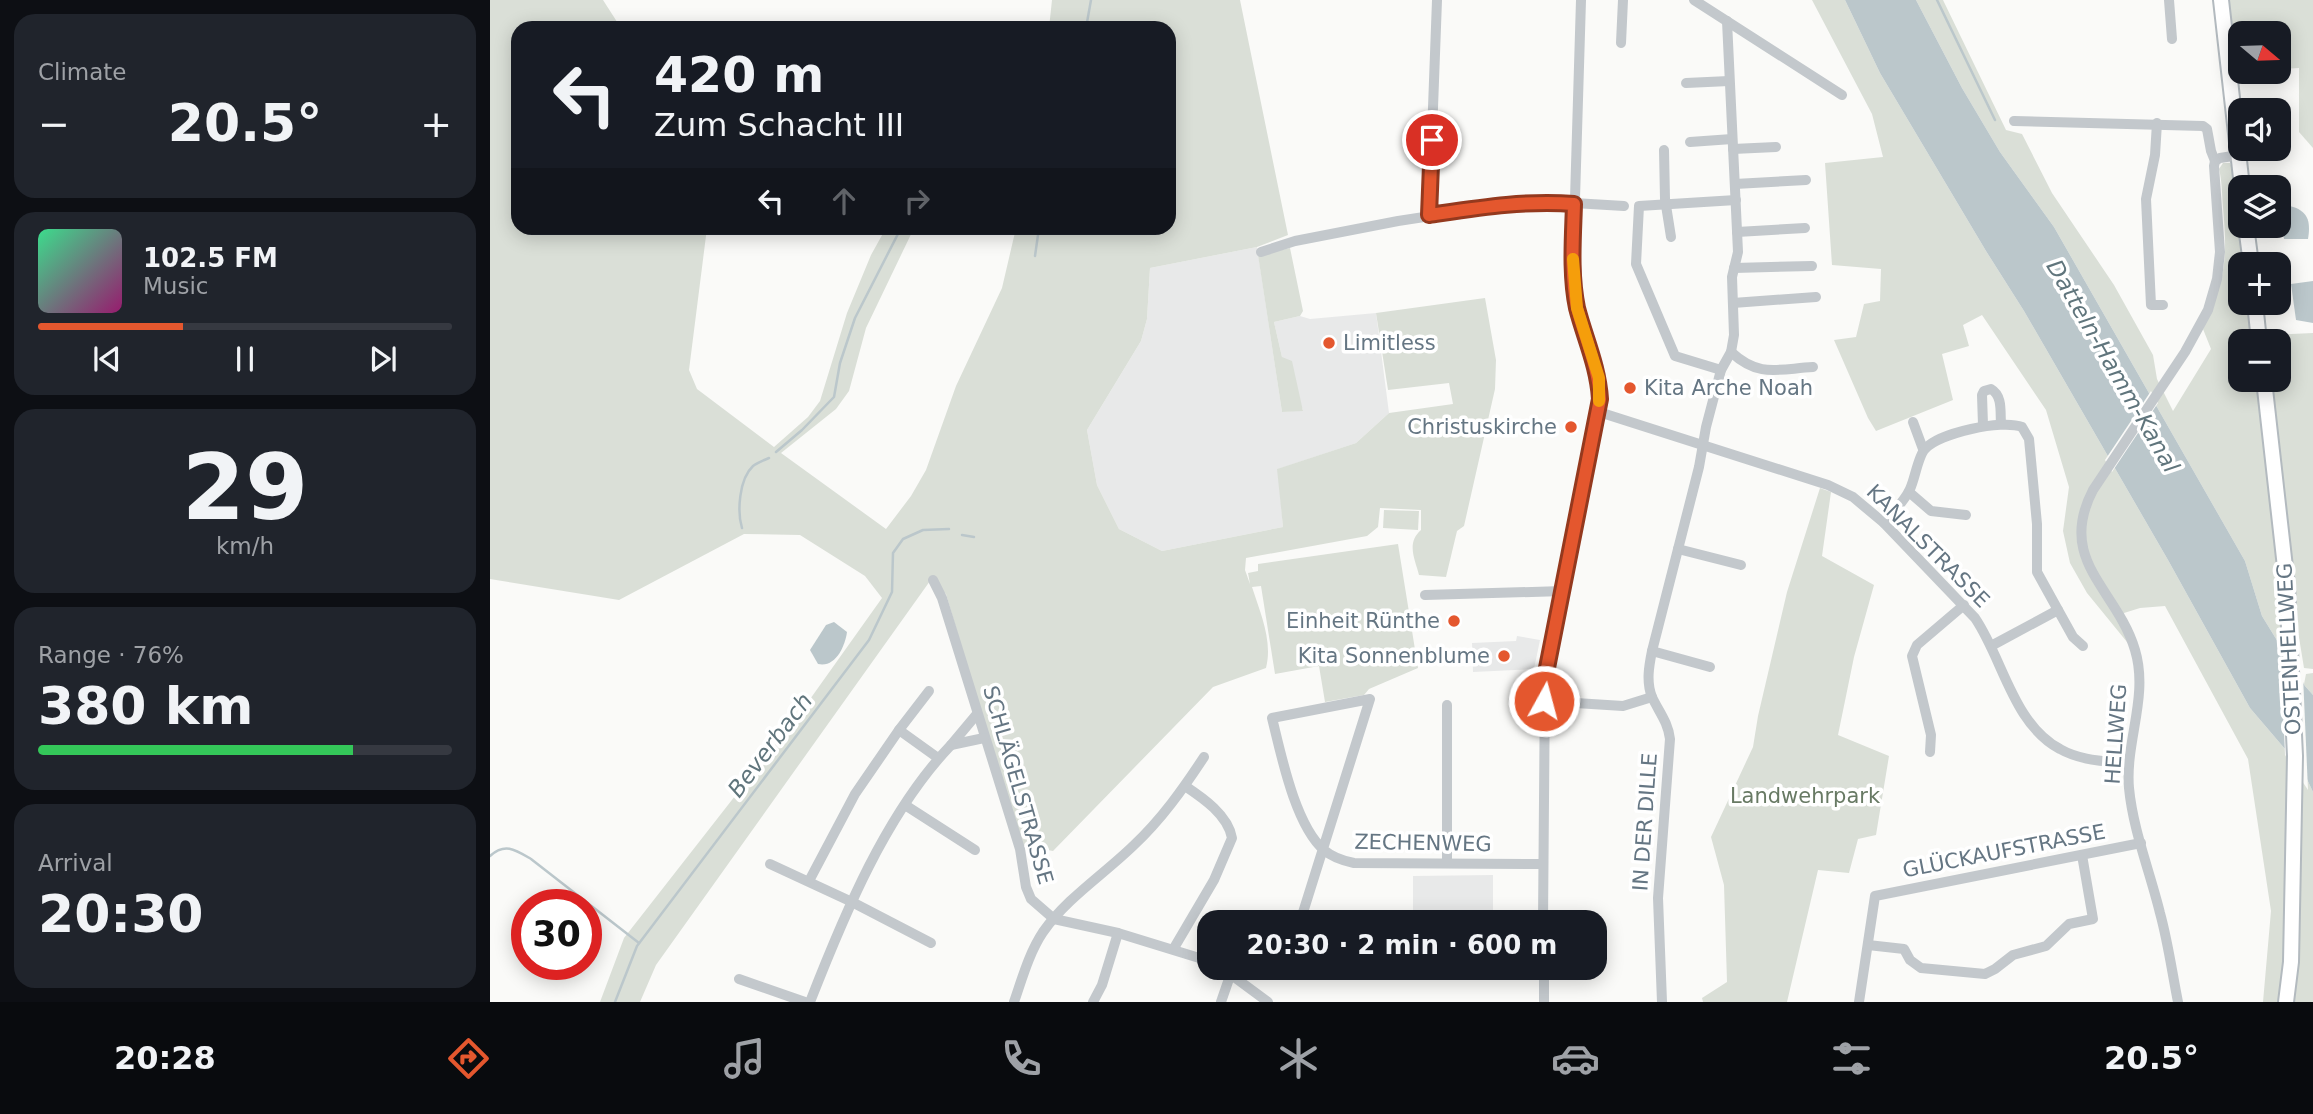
<!DOCTYPE html>
<meta charset="utf-8">
<style>
:root{--surface:#171b24;--page:#20242c;--text:#f1f3f6;--muted:#9ea1a6;--line:#363941;--accent:#e4572e}
body{margin:0;font-family:"DejaVu Sans",sans-serif;background:var(--page);color:var(--text);height:100vh;display:flex;flex-direction:column;font-size:26px;white-space:nowrap}
*{box-sizing:border-box;margin:0}
p{font-size:23px;color:var(--muted)}
.icon{flex:none;width:38px;height:38px;fill:none;stroke:currentColor;stroke-width:2;stroke-linecap:round;stroke-linejoin:round}
.map{position:relative;flex:1;overflow:hidden}
.drawer{display:flex;flex-direction:column;gap:14px;padding:14px;background:#0d0f14;width:490px}
.drawer>*{flex:none}
.banner{position:absolute;left:21px;top:21px;width:665px;height:214px;border-radius:21px;box-shadow:0 4px 18px #0003;background:#171b24;color:var(--text);overflow:hidden}
.needle{width:46px;rotate:109deg}
.tools{position:absolute;left:1738px;top:21px;display:grid;gap:14px}
.tools a{display:grid;place-items:center;width:63px;height:63px;border-radius:14px;background:var(--surface);box-shadow:0 4px 18px #0003;font-size:35px}
.speed{position:absolute;left:21px;top:889px;display:flex;gap:14px;font-size:35px;font-weight:700;text-align:center}
.speed>*{display:grid;place-content:center;width:91px;height:91px;border-radius:50%;background:var(--surface);box-shadow:0 4px 18px #0003;line-height:1}
.speed .limit{border:10px solid #d22;background:#fff;color:#111}
.pin{position:absolute;display:grid;place-items:center;width:60px;height:60px;color:#fff;margin:-30px;border:4px solid #fff;border-radius:50%;box-shadow:0 2px 7px #0007}
.me{position:absolute;width:77px;margin:-38px;rotate:7deg;stroke-linejoin:round;filter:drop-shadow(0 0 5px #0008)}
.turn{display:flex;align-items:center;gap:24px;height:147px;padding:0 28px;font-size:32px}
.turn .icon{width:91px;height:91px;stroke-width:2.5}
.turn b{display:block;font-size:49px;line-height:60px}
.lanes{display:flex;align-items:center;height:66px;padding:0 28px;background:#0003;justify-content:center;gap:35px;direction:ltr}
.lanes .off{opacity:.35}
.big{font-size:52px;font-weight:800;line-height:1.1}
.drawer .tile{flex:1;display:flex;flex-direction:column;justify-content:center;gap:10px;min-width:0;padding:0 24px;border-radius:21px;background:var(--page)}
.drawer .dial{align-items:center;gap:0}
.dial b{font-size:91px;line-height:1}
.song{display:flex;align-items:center;gap:21px}
.cover{width:84px;height:84px;border-radius:10px;background:linear-gradient(135deg,hsl(150 70% 55%),hsl(320 70% 35%))}
.played{height:7px;border-radius:4px;background:linear-gradient(90deg,var(--accent) 35%,var(--line) 35%)}
.keys{display:flex;justify-content:space-around;direction:ltr}
.heat{display:flex;justify-content:space-between;align-items:center;font-size:38px;direction:ltr}
.charge{height:10px;border-radius:5px;background:linear-gradient(90deg,#34c759 76%,var(--line) 0)}
.trip{position:absolute;left:707px;top:910px;width:410px;height:70px;border-radius:21px;background:var(--surface);box-shadow:0 4px 18px #0003;font-weight:800;line-height:70px;text-align:center}
.dock{display:flex;height:112px;justify-content:space-around;align-items:center;background:#090b0e;color:var(--muted)}
.dock .icon{width:49px;height:49px}
.dock .current{color:var(--accent)}
.dock b{font-size:32px;color:var(--text)}
main{display:flex;flex:1;min-height:0}
.map>svg:first-child{display:block}
</style>
<main>
<section class="drawer">
<div class="tile"><p>Climate</p>
<div class="heat"><a>−</a><b class="big">20.5°</b><a>+</a></div>
</div>
<div class="tile">
<div class="song"><i class="cover"></i><div><b>102.5 FM</b><p>Music</p></div></div>
<div class="played"></div>
<div class="keys"><svg class="icon" aria-label="previous" viewBox="0 0 24 24"><path d="M18 5L8 12l10 7zM5 5v14"/></svg><svg class="icon" aria-label="pause" viewBox="0 0 24 24"><path d="M8 5v14M16 5v14"/></svg><svg class="icon" aria-label="next" viewBox="0 0 24 24"><path d="M6 5l10 7-10 7zM19 5v14"/></svg></div>
</div>
<div class="tile dial"><b>29</b><p>km/h</p></div>
<div class="tile"><p>Range · 76%</p><b class="big">380 km</b><div class="charge"></div></div>
<div class="tile"><p>Arrival</p><b class="big">20:30</b></div>
</section>
<div class="map">
<svg width="1823" height="1002" viewBox="0 0 1823 1002">
<rect width="100%" height="100%" fill="#fafaf8"/>
<g fill="#e8e9e9">
<polygon points="767,247 792,412 813,410 792,357 784,322 810,316 820,319 886,313 899,413 866,443 788,469 793,527 672,551 629,529 607,485 597,430 651,341 657,319 660,268"/>
<polygon points="1027,636 1050,640 1044,669 983,672 982,643 1026,641"/>
<polygon points="1003,875 1003,922 923,922 923,876"/>
<rect x="923" y="968" width="120" height="6"/>
</g>
<g fill="#dadfd7">
<path d="M 0,0 L 113,0 L 131,28 L 28,28 L 28,228 L 217,228 L 199,370 L 207,389 L 284,447 L 318,417 L 330,401 L 357,313 L 381,255 L 396,228 L 424,228 L 376,328 L 359,391 L 346,409 L 291,453 L 396,529 L 421,496 L 436,470 L 466,386 L 512,288 L 526,228 L 679,228 L 679,28 L 559,28 L 562,0 L 750,0 L 798,235 L 767,247 L 660,268 L 657,319 L 651,341 L 597,430 L 607,485 L 629,529 L 672,551 L 793,527 L 787,469 L 866,443 L 899,413 L 963,404 L 959,383 L 898,390 L 886,313 L 995,298 L 1006,360 L 1005,389 L 974,526 L 967,531 L 956,577 L 929,575 C 925,559 916,543 931,530 L 931,510 L 890,508 L 888,527 L 877,536 L 756,558 L 755,570 L 760,584 L 758,573 L 768,571 L 768,564 L 908,544 L 928,668 L 879,689 L 874,695 L 835,702 L 829,666 L 785,674 L 771,586 L 762,587 C 770,612 783,641 776,668 L 723,687 L 563,851 L 530,845 L 456,594 L 440,581 L 166,965 L 150,1002 L 110,1002 L 134,938 L 313,709 L 392,598 L 375,576 L 310,535 L 254,534 L 129,600 L 0,579 Z"/>
<polygon points="1322,0 1355,0 1390,73 1496,251 1534,311 1678,560 1760,708 1795,749 1815,775 1823,792 1823,1002 1773,1002 1781,911 1758,759 1675,606 1650,608 1634,613 1637,642 1597,593 1580,563 1573,531 1579,487 1556,410 1492,315 1473,325 1479,346 1452,354 1463,400 1386,431 1378,418 1344,340 1366,337 1374,304 1390,301 1391,269 1342,265 1335,163 1393,157 1382,114"/>
<path d="M 1426,0 L 1453,0 L 1516,130 L 1532,134 L 1562,193 L 1624,285 L 1663,355 L 1667,379 L 1683,411 L 1721,349 L 1713,329 C 1735,279 1738,261 1733,207 C 1732,194 1732,181 1729,169 L 1733,163 L 1740,163 L 1745,174 L 1755,264 L 1750,264 L 1750,303 L 1759,303 L 1764,341 L 1750,341 L 1750,380 L 1768,380 L 1791,592 L 1792,634 L 1814,684 L 1816,674 L 1823,673 L 1823,695 L 1815,686 L 1772,616 L 1755,561 L 1564,227 L 1510,152 L 1472,88 Z"/>
<polygon points="1737,0 1823,0 1823,148 1809,132 1809,68 1789,69 1788,33 1750,33 1750,72 1743,72"/>
<polygon points="800,248 813,311 810,316 784,322 792,357 802,361 813,411 792,412 768,255"/>
<polygon points="1823,333 1823,669 1814,668 1804,607 1782,380 1788,380 1788,341 1779,341 1778,335"/>
<polygon points="1330,488 1341,492 1332,556 1384,585 1364,657 1348,735 1399,756 1386,835 1368,839 1359,873 1328,870 1297,1002 1213,1002 1212,998 1237,982 1234,885 1221,837 1263,747 1268,716 1297,592"/>
<polygon points="894,510 929,511 928,530 893,528"/>
</g>
<g fill="#bbc7cb">
<polygon points="1355,0 1426,0 1472,88 1510,152 1564,227 1755,561 1772,616 1815,686 1823,695 1823,792 1815,775 1795,749 1760,708 1678,560 1534,311 1496,251 1390,73"/>
<path d="M 1791,204 C 1814,208 1822,215 1818,239 L 1794,239 L 1791,222 Z"/>
<polygon points="1823,281 1823,323 1806,320 1801,284"/>
<path d="M 344,622 L 357,632 C 355,647 345,668 328,664 L 320,650 L 336,625 Z"/>
</g>
<g fill="#fafaf8">
<polygon points="1661,391 1668,403 1622,472 1615,460"/>
<polygon points="1790,638 1813,676 1818,790 1795,755"/>
</g>
<g fill="none" stroke-linecap="round" stroke-linejoin="round">
<g stroke="#bbc7cb" stroke-width="2.5">
<polyline points="1447,0 1505,120"/>
<polyline points="596,28 601,0"/>
<polyline points="545,256 549,228"/>
<polyline points="286,452 312,430 344,397 350,363 365,318 411,228"/>
<path d="M 252,528 C 247,512 249,479 263,466 C 267,463 274,460 279,458"/>
<polyline points="472,535 484,537"/>
<path d="M 0,856 C 15,842 26,850 41,859 L 149,943"/>
<polyline points="125,1002 147,946 379,640 402,592 403,553 413,539 433,530 459,529"/>
</g>
<defs>
<g id="secondary">
<polyline points="1731,0 1752,187"/>
<polyline points="1756,226 1761,264"/>
<polyline points="1765,303 1769,341"/>
<polyline points="1774,380 1797,585 1805,756 1801,962 1796,1002"/>
</g>
</defs>
<use href="#secondary" stroke="#b3babf" stroke-width="18"/>
<g stroke="#c3c8cc" stroke-width="10">
<polyline points="1204,0 1352,95"/>
<polyline points="1679,0 1682,39"/>
<polyline points="1131,43 1133,0"/>
<polyline points="1196,83 1239,81"/>
<polyline points="1524,121 1713,126 1717,129 1721,151 1725,161"/>
<polyline points="1667,123 1665,155 1656,199 1661,305 1673,305"/>
<polyline points="1200,142 1242,139"/>
<polyline points="1243,149 1286,147"/>
<polyline points="1174,150 1175,199 1181,237"/>
<polyline points="1725,161 1730,158 1749,155"/>
<polyline points="1245,184 1316,180"/>
<polyline points="939,215 947,0"/>
<polyline points="1247,232 1315,228"/>
<polyline points="771,252 805,241 908,221 1006,206 1067,202 1134,206"/>
<polyline points="1244,268 1322,266"/>
<polyline points="1243,303 1326,297"/>
<path d="M 1241,352 C 1269,378 1288,369 1323,367"/>
<polyline points="1231,370 1185,356 1146,264 1149,206 1246,200"/>
<path d="M 1109,412 L 1338,485 L 1363,497 L 1394,523 L 1485,618 C 1513,659 1523,724 1570,749 C 1591,761 1616,761 1639,764"/>
<polyline points="1423,422 1433,449"/>
<path d="M 1493,425 L 1492,395 L 1494,391 L 1501,389 C 1513,396 1510,412 1511,424"/>
<polyline points="1419,492 1441,511 1476,515"/>
<path d="M 1394,523 C 1403,512 1414,502 1420,489 C 1425,479 1428,456 1435,449 C 1449,433 1512,419 1532,427 L 1539,439 L 1547,524 L 1547,572 L 1568,610"/>
<polyline points="1188,549 1251,565"/>
<polyline points="443,580 452,598 530,849 536,887 541,899 564,919 628,933 719,961"/>
<polyline points="935,595 1073,591"/>
<polyline points="1501,646 1568,610 1583,637 1593,646"/>
<polyline points="1162,651 1220,667"/>
<polyline points="1054,701 1133,706 1162,697"/>
<polyline points="957,705 957,863"/>
<polyline points="487,714 461,745 494,738"/>
<polyline points="409,730 439,691"/>
<polyline points="1440,752 1441,735 1422,656 1427,645 1474,605"/>
<polyline points="415,805 485,850"/>
<polyline points="280,864 362,902 441,943"/>
<polyline points="319,881 365,794 409,730 448,758"/>
<path d="M 810,922 L 880,699 L 782,718 C 791,754 805,825 834,850 C 842,857 854,861 864,863 L 1052,864"/>
<polyline points="1053,922 1055,678 1110,399 1107,369 1087,308 1083,265 1091,0"/>
<polyline points="1378,945 1414,949 1420,960 1431,968 1495,974 1505,969 1523,955 1556,946 1579,924 1603,919 1592,855"/>
<path d="M 684,948 L 724,880 L 742,838 C 738,815 713,798 695,786"/>
<polyline points="732,968 778,1002"/>
<polyline points="1054,968 1054,1002"/>
<polyline points="249,979 315,1002"/>
<path d="M 320,1002 C 354,915 396,813 461,745"/>
<path d="M 524,1002 C 532,979 539,953 553,932 C 577,898 613,875 643,846 C 671,820 693,789 714,757"/>
<polyline points="603,1002 612,985 628,933"/>
<polyline points="731,1002 741,973"/>
<path d="M 1172,1002 L 1168,898 L 1180,739 C 1178,722 1169,712 1162,697 C 1156,682 1159,666 1162,651 L 1209,467 L 1216,427 L 1231,370 L 1241,352 L 1244,335 L 1242,277 L 1248,252 L 1237,21"/>
<polyline points="1369,1002 1385,896 1651,843"/>
<path d="M 1688,1002 C 1682,972 1678,942 1670,913 C 1660,872 1643,830 1639,788 C 1635,742 1659,696 1645,650 C 1627,589 1566,561 1603,490 L 1695,352 L 1718,310 L 1727,279 L 1730,252 L 1724,166 L 1725,161"/>
</g>
<use href="#secondary" stroke="#fff" stroke-width="14"/>
</g>
<g fill="none" stroke-linecap="round" stroke-linejoin="round">
<defs>
<path id="route" d="M 942,140 L 939,215 C 987,208 1035,200 1084,204 C 1083,238 1080,274 1087,308 C 1095,339 1108,366 1110,399 L 1055,678 L 1054,701"/>
</defs>
<use href="#route" stroke="#94391e" stroke-width="18"/>
<use href="#route" stroke="#e4572e" stroke-width="12"/>
<polyline stroke="#f59e0b" stroke-width="12" points="1083,259 1087,308 1109,378 1109,401"/>
</g>
<g fill="#e4572e" stroke="#fff" stroke-width="2.5">
<circle cx="839" cy="343" r="7"/>
<circle cx="1140" cy="388" r="7"/>
<circle cx="1081" cy="427" r="7"/>
<circle cx="964" cy="621" r="7"/>
<circle cx="1014" cy="656" r="7"/>
</g>
<g text-anchor="middle" dominant-baseline="central" stroke-width="7" stroke-linejoin="round" paint-order="stroke">
<g font-size="21" fill="#657683" stroke="#fff" text-anchor="end">
<text x="853" y="343" text-anchor="start">Limitless</text>
<text x="1154" y="388" text-anchor="start">Kita Arche Noah</text>
<text x="1067" y="427">Christuskirche</text>
<text x="950" y="621">Einheit Rünthe</text>
<text x="1000" y="656">Kita Sonnenblume</text>
</g>
<g font-size="21" fill="#657683" stroke="#fff">
<text transform="translate(1438 546) rotate(45)">KANALSTRASSE</text>
<text transform="translate(1799 649) rotate(-93)">OSTENHELLWEG</text>
<text transform="translate(1626 734) rotate(-86)">HELLWEG</text>
<text transform="translate(528 785) rotate(74)">SCHLÄGELSTRASSE</text>
<text transform="translate(1155 822) rotate(-86)">IN DER DILLE</text>
<text transform="translate(933 843) rotate(1)">ZECHENWEG</text>
<text transform="translate(1514 851) rotate(-11)">GLÜCKAUFSTRASSE</text>
</g>
<g font-size="21" fill="#687a64" stroke="#fff">
<text x="1315" y="796">Landwehrpark</text>
</g>
<g font-size="23" font-style="italic" fill="#60757c" stroke="#fff">
<text transform="translate(1623 366) rotate(60)">Datteln-Hamm-Kanal</text>
<text transform="translate(280 745) rotate(-53)">Beverbach</text>
</g>
</g>
</svg>
<div class="tools">
<a><svg class="needle" viewBox="-14 -14 28 28"><path d="M0-13l5 13h-10z" fill="#e53935"/><path d="M0 13l5-13h-10z" fill="#9ea1a6"/></svg></a>
<a><svg class="icon" aria-label="sound" viewBox="0 0 24 24"><path d="M4 9h4l5-4v14l-5-4H4zM17 9q2 3 0 6"/></svg></a>
<a><svg class="icon" aria-label="layers" viewBox="0 0 24 24"><path d="M12 4l9 5-9 5-9-5zM3 14l9 5 9-5"/></svg></a>
<a>+</a>
<a>−</a>
</div>
<div class="speed"><div class="limit">30</div></div>
<div class="pin" style="left:942px;top:140px;background:#d93025"><svg class="icon" aria-label="arrive" viewBox="0 0 24 24"><path d="M6 21V4h12l-3 4 3 4H6"/></svg></div>
<svg class="me" style="left:1054px;top:701px" viewBox="-20 -20 40 40"><circle r="17" fill="#e4572e" stroke="#fff" stroke-width="3"/><path d="M0-11L8 9 0 5-8 9z" fill="#fff"/></svg>
<div class="trip">20:30 · 2 min · 600 m</div>
<div class="banner">
<div class="turn"><svg class="icon" aria-label="left" viewBox="0 0 24 24"><path d="M17 20v-9H6M10 6l-5 5 5 5"/></svg><div><b>420 m</b>Zum Schacht III</div></div>
<div class="lanes"><svg class="icon" aria-label="left" viewBox="0 0 24 24"><path d="M17 20v-9H6M10 6l-5 5 5 5"/></svg><svg class="icon off" aria-label="ahead" viewBox="0 0 24 24"><path d="M12 20V5M6 11l6-6 6 6"/></svg><svg class="icon off" aria-label="right" viewBox="0 0 24 24"><path d="M7 20v-9h11M14 6l5 5-5 5"/></svg></div>
</div>
</div>
</main>
<nav class="dock">
<b>20:28</b>
<svg class="icon current" aria-label="directions" viewBox="0 0 24 24"><path d="M12 3l9 9-9 9-9-9zM9 14v-3h6M13 9l2 2-2 2"/></svg>
<svg class="icon" aria-label="music" viewBox="0 0 24 24"><path d="M9 18V5l10-2v13"/><circle cx="6" cy="18" r="3"/><circle cx="16" cy="16" r="3"/></svg>
<svg class="icon" aria-label="phone" viewBox="0 0 24 24"><path d="M5 4h4l2 5-3 2q2 4 5 5l2-3 5 2v4C11 20 4 13 5 4z"/></svg>
<svg class="icon" aria-label="climate" viewBox="0 0 24 24"><path d="M12 3v18M4 7l16 10M4 17L20 7"/></svg>
<svg class="icon" aria-label="car" viewBox="0 0 24 24"><path d="M5 17H2v-5l4-1 3-4h7l3 4 3 1v5h-3M9 17h6M6 11h13"/><circle cx="7" cy="17" r="2"/><circle cx="17" cy="17" r="2"/></svg>
<svg class="icon" aria-label="filters" viewBox="0 0 24 24"><path d="M4 7h16M4 17h16"/><circle cx="9" cy="7" r="2"/><circle cx="15" cy="17" r="2"/></svg>
<b>20.5°</b>
</nav>
